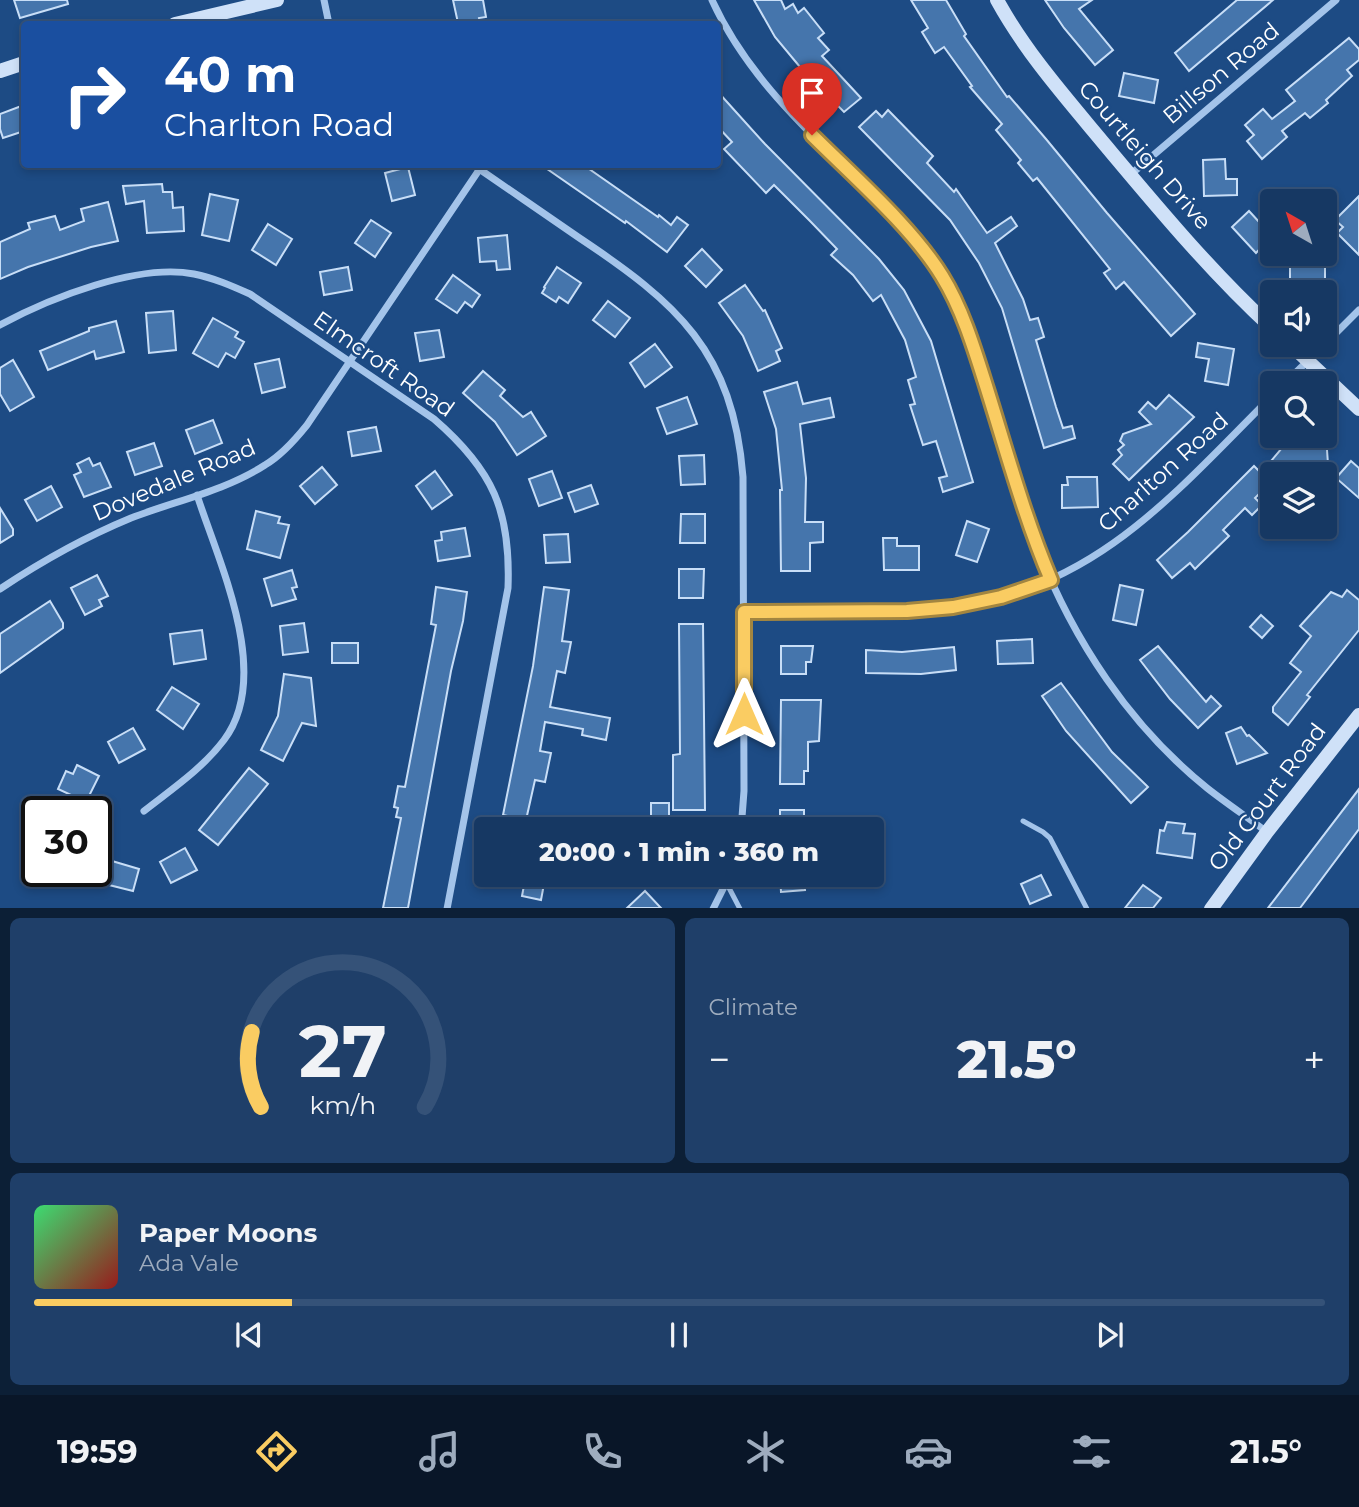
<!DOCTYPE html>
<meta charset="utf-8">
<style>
:root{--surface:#163863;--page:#1f3f69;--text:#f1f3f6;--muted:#9eacbe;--line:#355278;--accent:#facc62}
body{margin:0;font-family:Montserrat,sans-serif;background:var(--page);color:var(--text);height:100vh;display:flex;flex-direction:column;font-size:26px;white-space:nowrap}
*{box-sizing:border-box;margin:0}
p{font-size:23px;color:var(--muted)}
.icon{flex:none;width:38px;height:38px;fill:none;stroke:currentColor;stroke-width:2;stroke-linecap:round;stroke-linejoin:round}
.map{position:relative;height:908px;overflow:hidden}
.panel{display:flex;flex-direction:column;gap:10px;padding:10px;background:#0c1f36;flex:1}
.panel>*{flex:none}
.top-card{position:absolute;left:21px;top:21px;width:700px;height:147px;border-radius:7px;box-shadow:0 4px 10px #0003,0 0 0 2px var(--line);background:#1a4fa0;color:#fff;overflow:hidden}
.needle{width:46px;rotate:321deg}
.fabs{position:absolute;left:1260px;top:189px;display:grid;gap:14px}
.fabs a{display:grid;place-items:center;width:77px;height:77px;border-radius:7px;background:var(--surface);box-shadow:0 4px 10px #0003,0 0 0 2px var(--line);font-size:35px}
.speed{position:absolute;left:21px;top:796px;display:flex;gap:14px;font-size:35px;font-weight:700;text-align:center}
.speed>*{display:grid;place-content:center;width:91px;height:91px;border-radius:50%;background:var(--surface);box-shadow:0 4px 10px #0003,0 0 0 2px var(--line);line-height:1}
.speed .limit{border:4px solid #111;border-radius:10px;background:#fff;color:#111}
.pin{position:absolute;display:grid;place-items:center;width:60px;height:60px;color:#fff;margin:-72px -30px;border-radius:50% 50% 50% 0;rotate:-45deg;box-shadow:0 0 7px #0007}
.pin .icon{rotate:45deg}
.me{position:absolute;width:77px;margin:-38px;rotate:0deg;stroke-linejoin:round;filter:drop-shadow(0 0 5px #0008)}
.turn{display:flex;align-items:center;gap:24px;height:147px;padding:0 28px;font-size:32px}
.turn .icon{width:91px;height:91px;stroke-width:2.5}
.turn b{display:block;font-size:49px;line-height:60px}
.big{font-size:52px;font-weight:800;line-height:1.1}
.panel .card{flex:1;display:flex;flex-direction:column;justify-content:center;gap:10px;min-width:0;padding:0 24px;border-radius:10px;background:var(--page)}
.panel .dial{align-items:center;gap:0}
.dial svg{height:182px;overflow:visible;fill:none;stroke:var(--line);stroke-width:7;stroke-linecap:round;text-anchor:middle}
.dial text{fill:var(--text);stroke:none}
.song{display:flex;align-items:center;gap:21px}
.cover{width:84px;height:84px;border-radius:10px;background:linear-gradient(135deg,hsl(140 70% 55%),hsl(0 70% 35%))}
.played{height:7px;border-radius:4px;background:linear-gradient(90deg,var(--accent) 20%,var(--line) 20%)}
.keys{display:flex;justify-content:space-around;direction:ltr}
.heat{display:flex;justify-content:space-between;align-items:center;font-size:38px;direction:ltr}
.panel .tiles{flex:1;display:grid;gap:10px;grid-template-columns:1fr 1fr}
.card:last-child{grid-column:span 2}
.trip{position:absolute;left:474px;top:817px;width:410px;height:70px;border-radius:7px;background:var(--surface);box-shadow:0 4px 10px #0003,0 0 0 2px var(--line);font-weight:800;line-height:70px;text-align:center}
.tab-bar{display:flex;height:112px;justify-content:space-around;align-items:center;background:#091628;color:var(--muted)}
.tab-bar .icon{width:49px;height:49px}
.tab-bar .active{color:var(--accent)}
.tab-bar b{font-size:32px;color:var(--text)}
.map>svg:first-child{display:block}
</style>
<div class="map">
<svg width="1359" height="909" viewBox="0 0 1359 909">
<rect width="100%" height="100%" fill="#1d4b84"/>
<g fill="#4575ac" stroke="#c8def7" stroke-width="2">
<polygon points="14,0 67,0 68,4 20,18"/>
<polygon points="453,0 483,0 486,17 479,18 480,24 466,24 465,21 458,23"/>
<polygon points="754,0 781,0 785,9 793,4 798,13 804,8 824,33 818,38 829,50 822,56 861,98 844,112 800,67 775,37"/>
<polygon points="911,0 946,0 966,34 964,36 1007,97 1009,96 1046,139 1107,213 1195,314 1171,336 1124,282 1116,289 1104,273 1110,269 1037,178 1033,181 1018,163 1021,160 996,130 1002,124 970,87 972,86 944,47 935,53 922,32 928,28"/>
<polygon points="1045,0 1092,0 1079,9 1113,50 1095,65 1064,28"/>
<polygon points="1237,0 1273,0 1189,71 1175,53"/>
<polygon points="1349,38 1359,49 1359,60 1347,70 1352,76 1326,100 1328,103 1310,118 1305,113 1282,131 1287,137 1262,159 1247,141 1254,135 1245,125 1263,109 1272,119 1295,101 1286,90"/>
<polygon points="1124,73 1158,80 1154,103 1119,96"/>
<polygon points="718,92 765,144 879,259 904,290 931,341 973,482 943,492 939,478 947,476 936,441 923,445 910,405 915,404 908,380 916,377 905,340 881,295 873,301 853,275 831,255 837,249 810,221 774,185 766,193 724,149 732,142 718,127"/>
<polygon points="24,105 24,131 3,138 0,129 0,114"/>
<polygon points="888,110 933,156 927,163 954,192 956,189 987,233 1011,217 1017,226 995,243 1023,299 1030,320 1038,318 1044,337 1036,340 1056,407 1063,428 1072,426 1075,438 1044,448 1002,308 979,263 950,220 859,127 876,111 882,117"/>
<polygon points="1225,159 1226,179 1237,179 1237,195 1204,196 1203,160"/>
<polygon points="540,164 582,164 658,217 659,215 671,225 677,217 688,225 667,252 626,221 625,223"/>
<polygon points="408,167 415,195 392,201 385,173"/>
<polygon points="162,184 163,192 172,192 173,208 183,207 184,231 147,233 144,201 126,204 123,186"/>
<polygon points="210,194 238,200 229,241 202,235"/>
<polygon points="1359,196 1359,255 1337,233 1343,227 1335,220"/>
<polygon points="108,202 118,241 91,247 28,267 0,279 0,242 30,229 28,223 55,216 60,230 84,221 81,209"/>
<polygon points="1249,211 1272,236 1256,253 1232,227"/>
<polygon points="371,220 391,233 375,257 355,243"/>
<polygon points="268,224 292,239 276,265 252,250"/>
<polygon points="507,235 510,269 497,270 496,261 480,262 478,238"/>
<polygon points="702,249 722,270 706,287 685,266"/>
<polygon points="1290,265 1325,265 1325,289 1290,288"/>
<polygon points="348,267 352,290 324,295 320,272"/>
<polygon points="557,267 581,283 568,303 559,297 556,302 542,293 545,288 544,287"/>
<polygon points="453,275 480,295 472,307 465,302 457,313 436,299"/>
<polygon points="745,285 763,311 765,310 782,348 776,351 780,361 758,371 743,336 719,303"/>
<polygon points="608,301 630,318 615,337 593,320"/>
<polygon points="173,311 176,350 149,353 146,313"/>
<polygon points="213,318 238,332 235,337 244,342 235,358 226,353 218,367 193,353"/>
<polygon points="116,321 124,352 96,359 94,351 48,370 40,351 89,331 89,328"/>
<polygon points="439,330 444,357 420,361 415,333"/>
<polygon points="1198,343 1234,349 1228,385 1205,381 1209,359 1196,357"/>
<polygon points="655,344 672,367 645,387 630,363"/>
<polygon points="279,359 285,387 262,393 255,364"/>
<polygon points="13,360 34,397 10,411 0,394 0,368"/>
<polygon points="483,371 505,390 500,396 523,417 531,412 546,436 517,455 495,422 463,393"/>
<polygon points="797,382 803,404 830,398 834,417 800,424 806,478 805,522 823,522 823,542 810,543 810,571 781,571 780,490 782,490 776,429 764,392"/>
<polygon points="1169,395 1194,417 1129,480 1113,464 1122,455 1118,450 1124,445 1120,441 1123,434 1151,424 1139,412 1148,402 1156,409"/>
<polygon points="687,397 697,424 667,434 657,408"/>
<polygon points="213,420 222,443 195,454 186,430"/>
<polygon points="376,427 381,451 352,456 348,432"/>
<polygon points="1292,436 1326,436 1328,464 1286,468 1279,474 1272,474 1272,481 1255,498 1262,505 1252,515 1245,508 1223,530 1229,536 1200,564 1195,569 1190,563 1172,578 1157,560 1188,532 1254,466 1261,473"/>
<polygon points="154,443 162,466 135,475 127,452"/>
<polygon points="704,455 705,484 681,485 679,456"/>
<polygon points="89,458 93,466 100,463 111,487 84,497 74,475 81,472 77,464"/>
<polygon points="1351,461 1359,468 1359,498 1336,478"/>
<polygon points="322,467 337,485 315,504 300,486"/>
<polygon points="435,471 452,495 432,509 416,486"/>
<polygon points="552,471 562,498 539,506 529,479"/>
<polygon points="1067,477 1097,477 1098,507 1062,508 1062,485 1068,485"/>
<polygon points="591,485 598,504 575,512 568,493"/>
<polygon points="51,486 62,507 37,521 25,500"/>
<polygon points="0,508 13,529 13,535 0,543"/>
<polygon points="256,511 280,517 278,523 289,525 280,558 247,549"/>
<polygon points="681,514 705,514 705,543 680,543"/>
<polygon points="967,521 989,529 977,562 956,555"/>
<polygon points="465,528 470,556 438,561 435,541 442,540 441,532"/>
<polygon points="568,534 570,562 546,563 544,535"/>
<polygon points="883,538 897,538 897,546 919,546 919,570 884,570"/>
<polygon points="679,569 704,569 703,598 679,598"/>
<polygon points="292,570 297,587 292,588 296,599 272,606 264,579"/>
<polygon points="97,575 108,596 99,600 102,606 85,615 71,588"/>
<polygon points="1120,585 1143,590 1136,625 1113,620"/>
<polygon points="436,587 467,592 463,621 451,671 408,908 383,908 401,818 396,817 398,808 394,807 398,786 405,787 436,625 431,624"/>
<polygon points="544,587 569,590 562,641 571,642 565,673 557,671 550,707 610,718 606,740 582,735 583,729 545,722 540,751 551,753 545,782 535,780 526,820 503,815 533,666"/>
<polygon points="1347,590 1359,600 1359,630 1307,695 1310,697 1288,725 1273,712 1273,707 1301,672 1290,663 1311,636 1300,626 1331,592 1342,597"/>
<polygon points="50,601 63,623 63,628 0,673 0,634"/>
<polygon points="1261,615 1273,626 1262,638 1250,627"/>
<polygon points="304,623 308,652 283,655 280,626"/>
<polygon points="679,624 703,624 705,810 673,810 673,755 680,754"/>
<polygon points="202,630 206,659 174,664 170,634"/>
<polygon points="1032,639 1033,663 998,664 997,641"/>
<rect x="332" y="643" width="26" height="20"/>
<polygon points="781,646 813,646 811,662 806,662 806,674 781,674"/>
<polygon points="1158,646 1206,702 1211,696 1221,706 1198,728 1170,699 1140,660"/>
<polygon points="954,647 956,670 921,674 866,673 866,650 902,652"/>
<polygon points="284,674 311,678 316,726 302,723 283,761 261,750 278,716"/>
<polygon points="1061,683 1112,752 1148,787 1131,803 1066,731 1042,696"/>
<polygon points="172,687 199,704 183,729 157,710"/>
<polygon points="781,700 821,700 819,741 808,742 808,771 804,771 804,784 780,784"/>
<polygon points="1241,727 1247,736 1249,735 1267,753 1237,764 1226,733"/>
<polygon points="133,728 145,749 119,763 108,742"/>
<polygon points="77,765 99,776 86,802 58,789 66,771 73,774"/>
<polygon points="249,768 268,784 218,845 199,830"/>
<polygon points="1359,789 1359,829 1300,908 1268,908"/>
<polygon points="651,803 669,803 669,819 651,818"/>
<rect x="780" y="810" width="24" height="20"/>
<polygon points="1167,822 1185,824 1183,833 1195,834 1192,858 1157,853 1160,830 1164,831"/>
<polygon points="185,848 197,870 171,883 160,862"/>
<polygon points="112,861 139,869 133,891 105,884"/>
<polygon points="780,875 804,875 805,890 781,892"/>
<polygon points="1041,875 1051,895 1030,904 1021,884"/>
<polygon points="525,880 544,884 541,900 522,896"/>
<polygon points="1143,885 1161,898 1153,908 1125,908"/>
<polygon points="645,891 661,908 627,908"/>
</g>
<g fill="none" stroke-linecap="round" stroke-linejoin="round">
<g stroke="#a4c4ea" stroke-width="5">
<polyline points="1023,821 1043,832 1050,838 1087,909"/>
<polyline points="727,884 740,909"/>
</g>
<g stroke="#a4c4ea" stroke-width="7">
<polyline points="324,0 329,24"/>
<path d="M 712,0 C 747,77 809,132 868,191 C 894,217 921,244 941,274 C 974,325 989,396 1007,453 C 1017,485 1026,518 1038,549 C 1073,640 1130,726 1207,788 C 1226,803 1247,817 1267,832"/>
<path d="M 472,164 C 507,188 543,213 578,237 C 677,303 733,351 743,477 L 744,791 L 741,830"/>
<polyline points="1130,175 1336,0"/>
<path d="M 0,325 C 50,298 138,263 194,274 C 214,278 232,286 250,294 L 434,419 C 493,470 511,511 508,588 L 447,909"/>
<polyline points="1325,344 1359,310"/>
<polyline points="1285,383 1324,345"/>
<path d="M 0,589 C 42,561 85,537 131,518 C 175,501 225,491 265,465 C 282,455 295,440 307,425 L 479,170"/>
<path d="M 745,612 C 813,611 883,615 952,607 C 1095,590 1176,492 1272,396"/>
<path d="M 144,811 C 172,789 203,768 224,740 C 273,675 219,563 197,495"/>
<polyline points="713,909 730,875"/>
</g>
<g stroke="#cfe1f8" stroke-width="14">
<path d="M 997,0 C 1026,53 1067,99 1106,146 C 1158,208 1212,273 1272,328"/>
<polyline points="175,24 277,0"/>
<polyline points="0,71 24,63"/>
<polyline points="1291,345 1359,409"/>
<polyline points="1211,909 1267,832 1359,715"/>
</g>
</g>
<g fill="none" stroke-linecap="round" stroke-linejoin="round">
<defs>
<path id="route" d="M 744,714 L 744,612 L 907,611 L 953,607 L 1001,597 L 1051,580 C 1025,519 1007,453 987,389 C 975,351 963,310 942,276 C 912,227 853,176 812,135"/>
</defs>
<use href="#route" stroke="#a28540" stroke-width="18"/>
<use href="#route" stroke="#facc62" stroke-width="12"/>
</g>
<g text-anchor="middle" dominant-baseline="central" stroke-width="5" stroke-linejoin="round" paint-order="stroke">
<g font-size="23" fill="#fff" stroke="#1d4b84">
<text transform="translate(1221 73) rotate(-40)">Billson Road</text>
<text transform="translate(1145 155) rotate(49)">Courtleigh Drive</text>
<text transform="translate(384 364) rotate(35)">Elmcroft Road</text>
<text transform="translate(1163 472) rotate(-42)">Charlton Road</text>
<text transform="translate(174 480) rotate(-23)">Dovedale Road</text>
<text transform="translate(1267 797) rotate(-53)">Old Court Road</text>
</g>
</g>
</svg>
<div class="fabs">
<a><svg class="needle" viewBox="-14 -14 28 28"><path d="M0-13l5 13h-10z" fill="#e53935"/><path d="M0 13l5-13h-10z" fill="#9eacbe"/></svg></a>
<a><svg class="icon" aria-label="sound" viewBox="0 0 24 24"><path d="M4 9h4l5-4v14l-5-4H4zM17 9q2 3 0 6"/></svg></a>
<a><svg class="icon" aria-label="search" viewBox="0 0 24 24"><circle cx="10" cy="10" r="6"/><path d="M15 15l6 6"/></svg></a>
<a><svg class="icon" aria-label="layers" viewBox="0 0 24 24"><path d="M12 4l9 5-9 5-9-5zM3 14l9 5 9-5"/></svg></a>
</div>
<div class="speed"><div class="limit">30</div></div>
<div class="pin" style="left:812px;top:135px;background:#d93025"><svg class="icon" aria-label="arrive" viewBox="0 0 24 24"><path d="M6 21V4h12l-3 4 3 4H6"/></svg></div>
<svg class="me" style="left:744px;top:714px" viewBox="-20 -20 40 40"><path d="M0-17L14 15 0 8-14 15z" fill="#facc62" stroke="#fff" stroke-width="4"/></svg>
<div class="trip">20:00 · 1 min · 360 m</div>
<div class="top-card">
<div class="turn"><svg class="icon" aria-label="right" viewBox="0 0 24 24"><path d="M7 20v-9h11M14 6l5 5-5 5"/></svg><div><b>40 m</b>Charlton Road</div></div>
</div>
</div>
<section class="panel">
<div class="tiles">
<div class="card dial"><svg viewBox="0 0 100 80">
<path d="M14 69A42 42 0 1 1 86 69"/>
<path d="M14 69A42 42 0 0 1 10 36" stroke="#facc62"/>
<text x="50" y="56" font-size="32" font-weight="700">27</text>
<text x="50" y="72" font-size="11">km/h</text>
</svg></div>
<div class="card"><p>Climate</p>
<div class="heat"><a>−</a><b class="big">21.5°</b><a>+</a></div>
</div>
<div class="card">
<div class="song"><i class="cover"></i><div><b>Paper Moons</b><p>Ada Vale</p></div></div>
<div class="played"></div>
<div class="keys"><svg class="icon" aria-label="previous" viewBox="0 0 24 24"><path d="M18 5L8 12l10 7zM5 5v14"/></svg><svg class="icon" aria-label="pause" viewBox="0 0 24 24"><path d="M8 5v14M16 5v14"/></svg><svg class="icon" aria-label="next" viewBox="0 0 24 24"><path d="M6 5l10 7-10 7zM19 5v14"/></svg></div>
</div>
</div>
</section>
<nav class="tab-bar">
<b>19:59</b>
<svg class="icon active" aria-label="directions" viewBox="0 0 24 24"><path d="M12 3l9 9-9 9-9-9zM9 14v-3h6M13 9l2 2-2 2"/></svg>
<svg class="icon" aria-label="music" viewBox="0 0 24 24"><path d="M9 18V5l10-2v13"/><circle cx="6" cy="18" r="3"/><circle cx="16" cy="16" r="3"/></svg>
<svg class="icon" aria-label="phone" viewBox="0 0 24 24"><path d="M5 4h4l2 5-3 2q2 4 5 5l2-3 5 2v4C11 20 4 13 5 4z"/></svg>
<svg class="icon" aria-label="climate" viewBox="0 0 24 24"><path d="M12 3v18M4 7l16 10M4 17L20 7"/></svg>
<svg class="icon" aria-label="car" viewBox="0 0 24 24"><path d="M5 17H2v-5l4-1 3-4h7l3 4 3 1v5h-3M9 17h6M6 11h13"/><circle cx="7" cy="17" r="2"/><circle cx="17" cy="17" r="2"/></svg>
<svg class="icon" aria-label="filters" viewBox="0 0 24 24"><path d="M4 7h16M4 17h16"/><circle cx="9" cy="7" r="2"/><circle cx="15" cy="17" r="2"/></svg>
<b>21.5°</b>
</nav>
